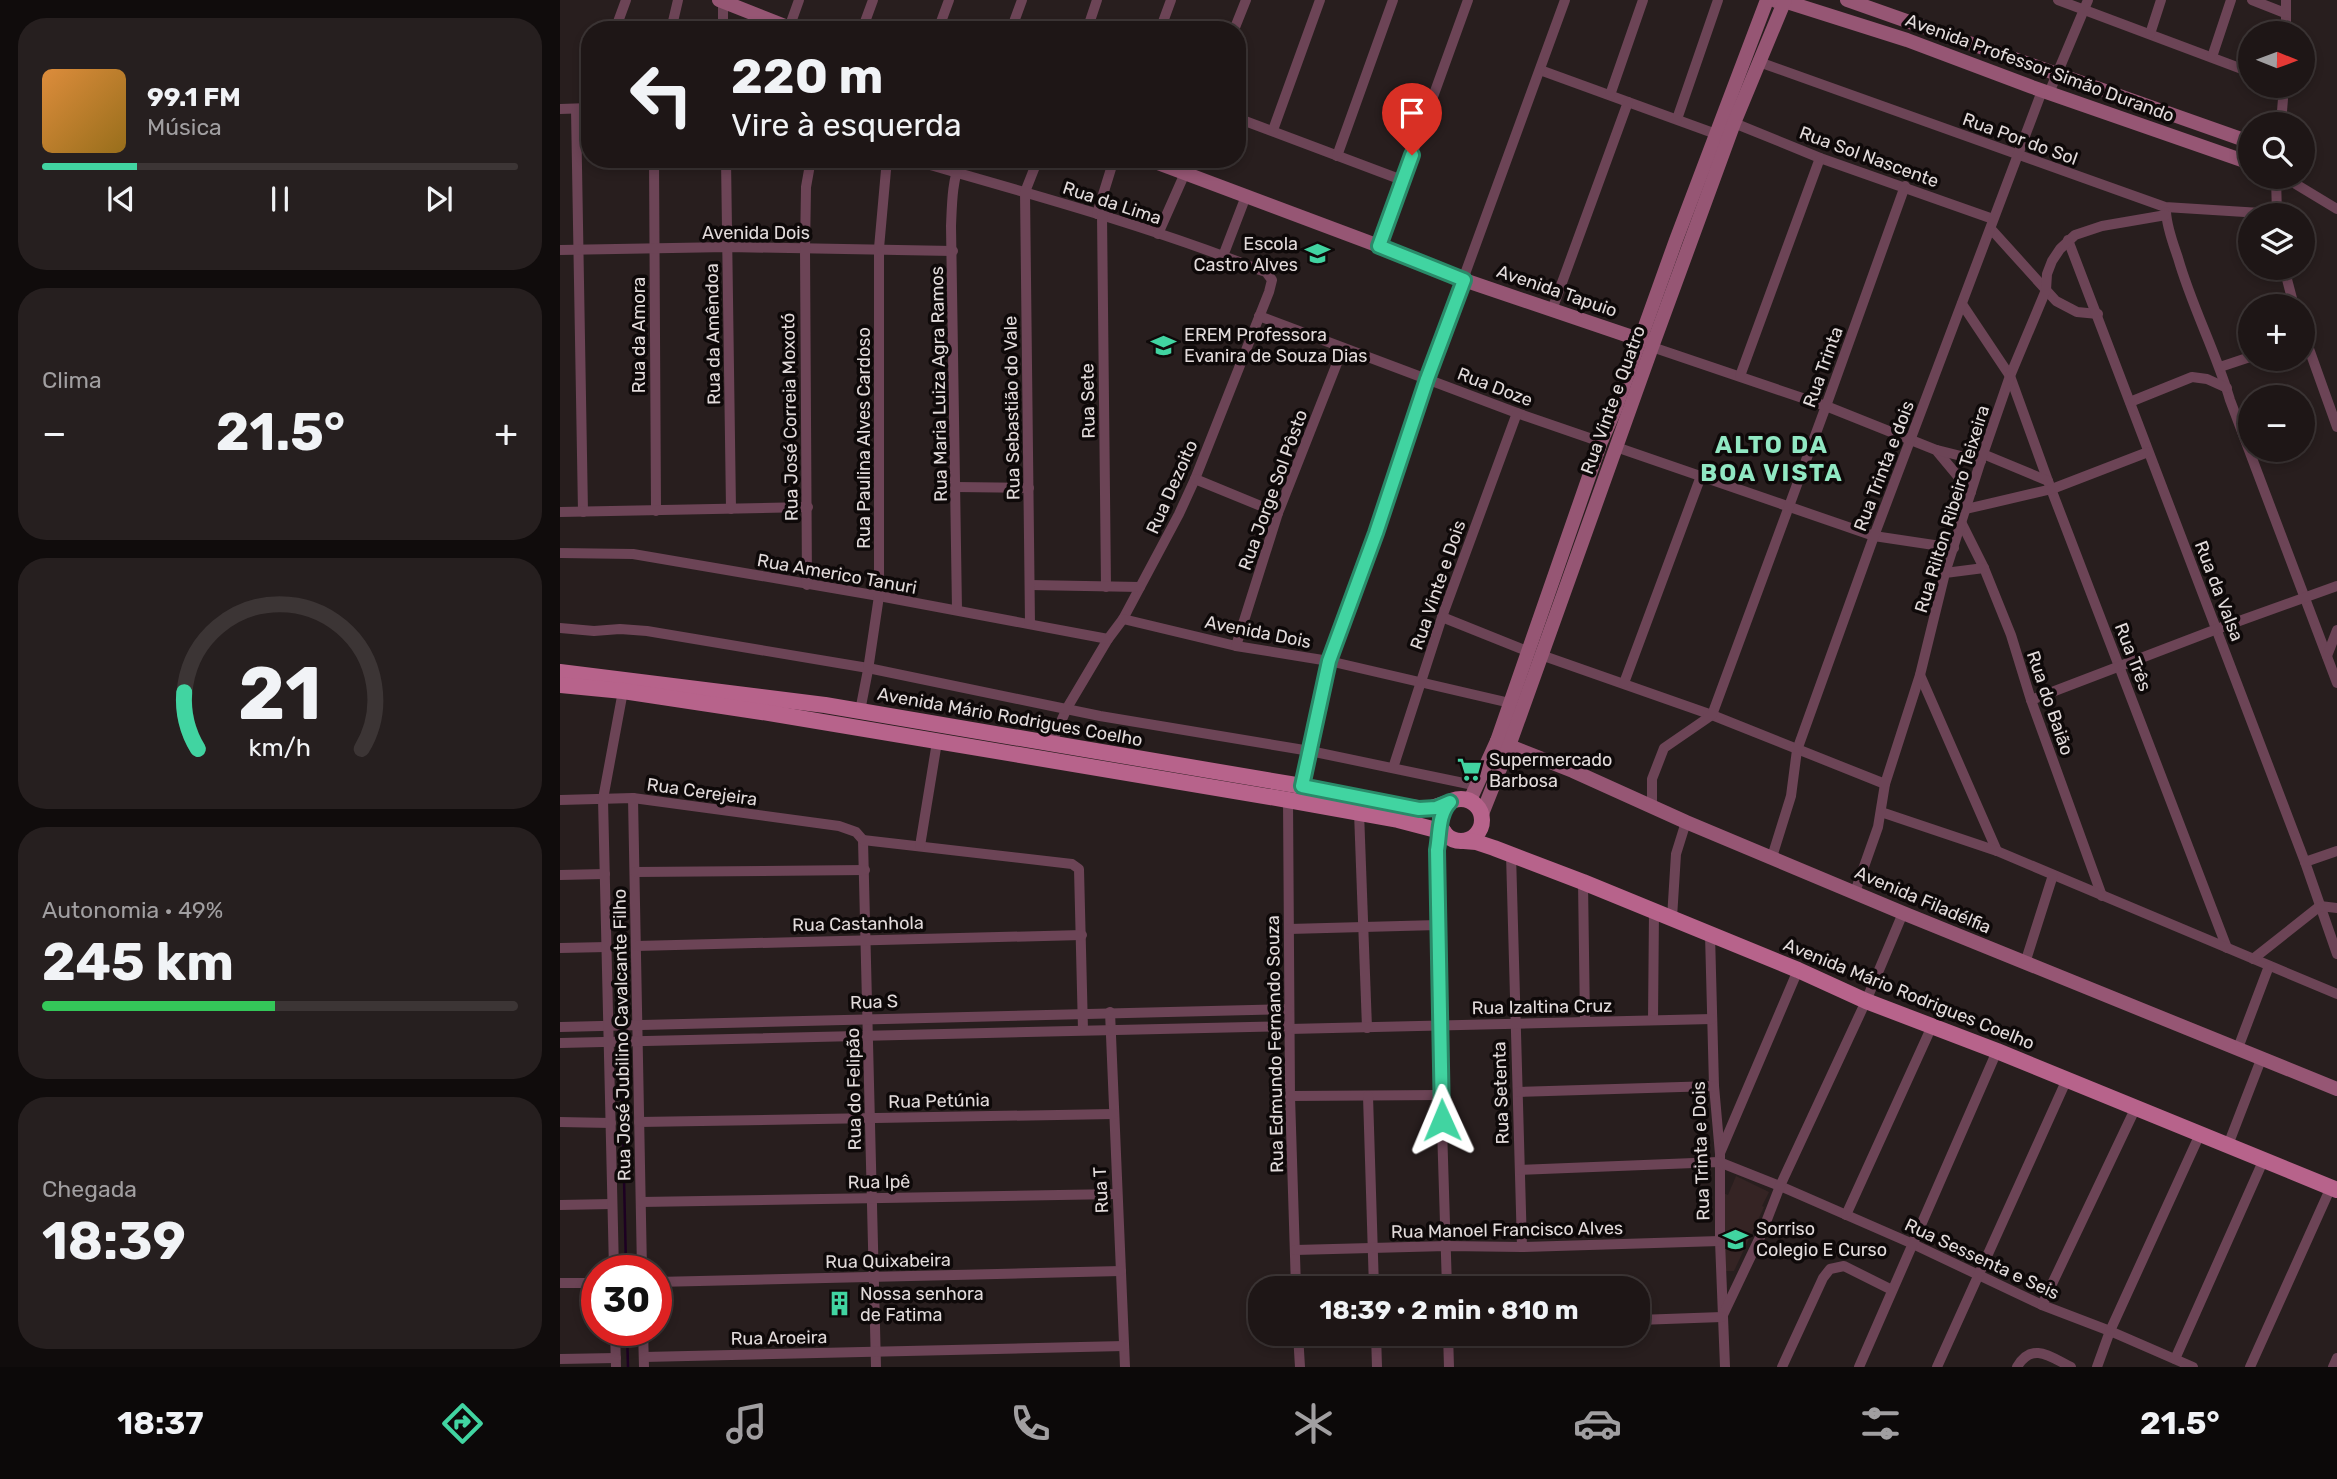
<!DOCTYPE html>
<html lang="pt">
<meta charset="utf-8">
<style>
:root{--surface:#1e1616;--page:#261f1f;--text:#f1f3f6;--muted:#a19fa1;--line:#3c3535;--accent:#41d4a1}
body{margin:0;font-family:Rubik,sans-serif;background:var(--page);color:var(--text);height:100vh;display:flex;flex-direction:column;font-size:26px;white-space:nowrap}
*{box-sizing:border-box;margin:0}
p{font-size:23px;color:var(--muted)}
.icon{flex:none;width:38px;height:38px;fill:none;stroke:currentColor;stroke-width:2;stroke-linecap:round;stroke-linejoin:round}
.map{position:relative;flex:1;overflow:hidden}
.panel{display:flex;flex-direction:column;gap:18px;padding:18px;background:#100c0c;width:560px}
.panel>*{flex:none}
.guide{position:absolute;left:21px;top:21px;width:665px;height:147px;border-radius:28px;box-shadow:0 4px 10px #0003,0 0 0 2px var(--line);background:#1e1616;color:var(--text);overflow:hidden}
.needle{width:46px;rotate:91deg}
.buttons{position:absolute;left:1678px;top:21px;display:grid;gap:14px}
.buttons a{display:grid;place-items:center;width:77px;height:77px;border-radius:50%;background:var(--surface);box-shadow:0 4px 10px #0003,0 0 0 2px var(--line);font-size:35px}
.speed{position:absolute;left:21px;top:1255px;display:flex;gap:14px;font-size:35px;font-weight:700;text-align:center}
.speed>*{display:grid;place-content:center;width:91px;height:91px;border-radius:50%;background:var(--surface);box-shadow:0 4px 10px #0003,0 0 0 2px var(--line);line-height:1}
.speed .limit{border:10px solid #d22;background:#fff;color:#111}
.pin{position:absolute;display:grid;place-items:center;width:60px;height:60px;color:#fff;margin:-72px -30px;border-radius:50% 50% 50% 0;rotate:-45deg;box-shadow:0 0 7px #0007}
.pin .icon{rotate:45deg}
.me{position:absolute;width:77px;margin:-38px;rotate:359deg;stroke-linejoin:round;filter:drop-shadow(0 0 5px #0008)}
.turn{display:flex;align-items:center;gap:24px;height:147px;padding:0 35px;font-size:32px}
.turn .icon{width:91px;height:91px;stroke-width:2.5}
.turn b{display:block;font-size:49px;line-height:60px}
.big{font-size:52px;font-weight:700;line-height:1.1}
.panel .card{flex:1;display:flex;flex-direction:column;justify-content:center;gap:10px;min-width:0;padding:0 24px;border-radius:28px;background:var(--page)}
.panel .dial{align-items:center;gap:0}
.dial svg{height:182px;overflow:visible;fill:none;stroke:var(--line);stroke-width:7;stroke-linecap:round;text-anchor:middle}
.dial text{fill:var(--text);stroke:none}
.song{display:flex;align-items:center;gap:21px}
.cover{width:84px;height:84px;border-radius:10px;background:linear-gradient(135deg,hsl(30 70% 55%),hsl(40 70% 35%))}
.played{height:7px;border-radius:4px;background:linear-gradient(90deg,var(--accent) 20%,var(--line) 20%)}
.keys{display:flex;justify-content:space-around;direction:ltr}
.heat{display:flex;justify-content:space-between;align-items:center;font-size:38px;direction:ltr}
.charge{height:10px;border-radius:5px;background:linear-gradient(90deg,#34c759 49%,var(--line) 0)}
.trip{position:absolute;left:688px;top:1276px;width:402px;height:70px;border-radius:28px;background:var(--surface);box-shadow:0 4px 10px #0003,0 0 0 2px var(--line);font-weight:700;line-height:70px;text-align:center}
.dock{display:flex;height:112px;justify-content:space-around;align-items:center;background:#0c0909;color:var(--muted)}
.dock .icon{width:49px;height:49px}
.dock .on{color:var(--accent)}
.dock b{font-size:32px;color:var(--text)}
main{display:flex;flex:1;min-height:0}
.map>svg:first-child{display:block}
</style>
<main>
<section class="panel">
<div class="card">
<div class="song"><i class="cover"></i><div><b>99.1 FM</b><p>Música</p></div></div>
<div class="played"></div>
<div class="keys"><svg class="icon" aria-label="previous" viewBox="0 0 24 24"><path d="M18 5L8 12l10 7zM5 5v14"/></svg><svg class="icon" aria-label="pause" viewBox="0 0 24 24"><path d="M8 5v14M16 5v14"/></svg><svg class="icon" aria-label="next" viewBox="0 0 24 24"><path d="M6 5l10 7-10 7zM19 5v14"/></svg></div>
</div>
<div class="card"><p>Clima</p>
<div class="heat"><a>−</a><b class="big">21.5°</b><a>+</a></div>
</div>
<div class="card dial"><svg viewBox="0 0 100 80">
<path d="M14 69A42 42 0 1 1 86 69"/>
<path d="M14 69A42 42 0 0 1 8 44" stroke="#41d4a1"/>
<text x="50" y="56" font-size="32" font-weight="700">21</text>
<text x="50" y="72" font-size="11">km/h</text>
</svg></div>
<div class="card"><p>Autonomia · 49%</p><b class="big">245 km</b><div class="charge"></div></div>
<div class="card"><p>Chegada</p><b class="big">18:39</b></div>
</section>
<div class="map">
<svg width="1777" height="1367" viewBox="0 0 1777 1367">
<rect width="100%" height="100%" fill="#281e1e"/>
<polygon fill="#352424" points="1176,1176 1209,1192 1202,1206 1204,1207 1174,1271 1163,1271 1163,1193 1168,1195"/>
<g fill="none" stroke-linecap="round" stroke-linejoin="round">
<g stroke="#1d0022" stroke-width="2.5">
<polyline points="60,899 61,939"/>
<polyline points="60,1012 61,955"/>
<polyline points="61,1046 66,1267"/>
<polyline points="67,1330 68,1367"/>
</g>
<g stroke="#6c4456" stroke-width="10">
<polyline points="1498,0 1690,72"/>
<polyline points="1692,0 1725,13"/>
<polyline points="1726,0 1726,33"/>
<polyline points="163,2 163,30"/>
<polyline points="229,28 239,0"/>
<polyline points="55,30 66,0"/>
<polyline points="111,30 118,0"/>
<polyline points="302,30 313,0"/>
<polyline points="378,30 389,0"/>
<polyline points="451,30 462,0"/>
<polyline points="527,30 537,0"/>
<polyline points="600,30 611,0"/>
<polyline points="674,30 686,0"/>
<polyline points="1590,34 1601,0"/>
<polyline points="1652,57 1671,0"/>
<polyline points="1199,62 1605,207 1717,214"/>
<polyline points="980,70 1156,134"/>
<polyline points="1489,93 1528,0"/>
<polyline points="1050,95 1083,0"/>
<polyline points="0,109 30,108"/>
<polyline points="16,109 23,512"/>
<polyline points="677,118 842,180"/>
<polyline points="1117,119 1158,0"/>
<polyline points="1174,123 1260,158 1433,219"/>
<polyline points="1721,124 1724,86"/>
<polyline points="713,130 760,0"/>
<polyline points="777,156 833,0"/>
<polyline points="94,159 96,511"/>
<polyline points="166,159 171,509"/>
<polyline points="313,159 326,164"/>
<path d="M 349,159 C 467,193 586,225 700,270 L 706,272 L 712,280 L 709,292 L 635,479 L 619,514 L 563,619 L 548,639 L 507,708 L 491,744"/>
<polyline points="1716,177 1717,215"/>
<polyline points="1724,177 1777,209"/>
<path d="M 1606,212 C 1607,228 1613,243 1618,258 C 1632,307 1656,352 1670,400 L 1777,683"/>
<polyline points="537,214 554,159"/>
<polyline points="542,215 546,587"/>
<polyline points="1431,229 1496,301 1517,312 1538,314"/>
<polyline points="598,234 625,173"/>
<polyline points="1508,240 1745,862 1777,954"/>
<polyline points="819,246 908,0"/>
<polyline points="0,250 168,247 393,251"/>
<polyline points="663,256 686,196"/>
<polyline points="1724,268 1734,306"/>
<polyline points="1402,304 1450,376 1488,481 1667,948"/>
<polyline points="992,310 1068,102"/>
<polyline points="699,316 957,413 1041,442"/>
<polyline points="1743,332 1777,427"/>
<polyline points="1092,347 1266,406 1376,450 1411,492"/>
<polyline points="1660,367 1690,357"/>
<polyline points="1180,376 1260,158"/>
<polyline points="1570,402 1632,377 1647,379 1667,388"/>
<polyline points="1056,447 1314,536 1394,548"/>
<polyline points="1377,450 1421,461"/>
<polyline points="1423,454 1488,481"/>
<polyline points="635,479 718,513"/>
<polyline points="396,487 469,488"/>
<polyline points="1406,509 1492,489 1588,452"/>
<polyline points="0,512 248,507"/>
<polyline points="1402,524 1424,568 1451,635 1471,700 1542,896"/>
<polyline points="0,553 73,554 319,596 548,639"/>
<polyline points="1385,573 1424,568"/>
<polyline points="247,585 245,249 246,187 251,159"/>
<polyline points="470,585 580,587"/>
<path d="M 397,610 L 391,226 C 392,203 392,181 401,159"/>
<polyline points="882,617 967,651"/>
<polyline points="563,619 676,646 769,661 950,703"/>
<polyline points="470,624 465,192 478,159"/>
<polyline points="0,628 34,631 60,629 87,631 308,668 540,716 750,751 918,786"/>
<polyline points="676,646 718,513 783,348"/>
<polyline points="981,655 1152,715 1325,784"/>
<polyline points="1767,656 1777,630"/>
<polyline points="1360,675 1437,851"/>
<polyline points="1064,683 1141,476"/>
<polyline points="1471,700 1657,629 1777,586"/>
<polyline points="300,711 308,670 319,596 319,248 327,159"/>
<polyline points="833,768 882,617 957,413"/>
<polyline points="742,786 769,661 816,533 867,378 1005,0"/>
<polyline points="73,798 82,1270"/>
<polyline points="0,800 73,798 279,826 296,832 303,840 316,1367"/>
<polyline points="728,800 730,1096 736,1288"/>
<polyline points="1092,805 1092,779 1104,748 1152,715 1266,406 1345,186"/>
<polyline points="799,812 807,1028"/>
<polyline points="1321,812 1437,851 1777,994"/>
<polyline points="881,827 877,850 878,925 882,1025 881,1095 887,1288"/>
<polyline points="303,840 512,864 519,869 523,1030"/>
<polyline points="360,846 377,742"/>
<polyline points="951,854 962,1247"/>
<polyline points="1212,857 1231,796 1237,750 1314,536 1482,91"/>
<polyline points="1745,862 1777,851"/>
<polyline points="75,872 305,870"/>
<polyline points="0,875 45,874"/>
<polyline points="1023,882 1025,1022"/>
<polyline points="1295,892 1318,827 1325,784 1360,675 1385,573 1423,454 1450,376 1486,290 1487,274 1492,261 1500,249 1515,235 1542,226 1606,215"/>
<polyline points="1112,918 1116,854 1126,822"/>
<polyline points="729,929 878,925"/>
<polyline points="1150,934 1154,1086 1160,1154 1160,1241 1165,1367"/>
<polyline points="76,946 522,935"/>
<polyline points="0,948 47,947"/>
<polyline points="1693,959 1760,906 1777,908"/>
<polyline points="1465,963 1493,875"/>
<polyline points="550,1012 565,1367"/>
<polyline points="1093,1020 1094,911"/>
<polyline points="0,1027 729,1009"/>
<polyline points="729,1029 1152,1019"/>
<polyline points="0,1043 729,1026"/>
<polyline points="1678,1048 1709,966"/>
<polyline points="958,1092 1154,1086"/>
<polyline points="730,1096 881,1095"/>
<polyline points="808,1096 814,1288"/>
<polyline points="0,1122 51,1123"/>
<polyline points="79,1122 554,1114"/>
<polyline points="1668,1145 1702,1057"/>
<polyline points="1160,1153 1238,970"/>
<polyline points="960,1170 1159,1162 1220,1186 1353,1244 1482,1305 1550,1331 1633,1367"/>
<polyline points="81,1202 557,1194"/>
<polyline points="0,1205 52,1204"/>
<polyline points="1286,1215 1372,1026"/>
<polyline points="735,1250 887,1246 962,1247 1160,1241"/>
<polyline points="54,1270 43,799 63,691"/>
<polyline points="96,1282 561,1271"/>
<polyline points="0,1283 37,1283"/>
<polyline points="1482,1305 1576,1107"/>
<polyline points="1162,1317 1201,1235 1220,1186 1306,1001 1343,913"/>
<polyline points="1078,1320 1162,1317"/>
<polyline points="55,1330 56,1367"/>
<polyline points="83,1330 84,1367"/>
<polyline points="738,1334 740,1367"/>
<polyline points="816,1334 817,1367"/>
<polyline points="888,1334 889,1367"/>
<polyline points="84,1357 564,1346"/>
<polyline points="0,1359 56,1358"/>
<polyline points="1615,1359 1704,1159"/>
<polyline points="1222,1367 1263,1278 1270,1269 1284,1266 1332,1290"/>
<polyline points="1299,1367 1437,1051"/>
<polyline points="1377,1367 1507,1079"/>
<path d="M 1457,1367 C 1472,1341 1491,1357 1511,1367"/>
<polyline points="1537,1367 1550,1331 1640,1134"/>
<polyline points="1690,1367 1771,1187"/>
<polyline points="1773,1367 1777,1358"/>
</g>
<g stroke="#965674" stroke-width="14">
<polyline points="159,0 235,30"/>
<polyline points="1287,0 1690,142"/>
<polyline points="1216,1 1224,1 1347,40 1472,87 1690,163"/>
<polyline points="587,159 819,246 904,280 1081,340"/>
<polyline points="937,741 1013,771 1126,822 1343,913 1777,1089"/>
<polyline points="910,800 937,741 1041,442 1055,410 1116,240 1207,0"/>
<polyline points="922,814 949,746 1092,347 1174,123 1225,0"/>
</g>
<g stroke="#b7638b" stroke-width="16">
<polyline points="0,672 265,705 742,786 847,807 868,809 890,802"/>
<polyline points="0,685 63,691 215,714 728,800 838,820 884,832"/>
<circle cx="901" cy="820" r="21"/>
<polyline points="904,841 916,842 934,848 1023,882 1238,970 1306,1001 1437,1051 1777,1190"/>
</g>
</g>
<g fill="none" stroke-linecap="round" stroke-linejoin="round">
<defs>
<path id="route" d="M 852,155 L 819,246 L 904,280 L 867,379 L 816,533 L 769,661 L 742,786 L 859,809 L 876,808 L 890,802 C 878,814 880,834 877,850 L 882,1120"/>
</defs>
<use href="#route" stroke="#2a8a69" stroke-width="18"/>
<use href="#route" stroke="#41d4a1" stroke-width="12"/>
</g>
<defs>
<symbol id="school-bare" viewBox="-9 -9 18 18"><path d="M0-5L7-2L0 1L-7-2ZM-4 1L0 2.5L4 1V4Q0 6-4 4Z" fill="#41d4a1" stroke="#0e0909" stroke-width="2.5" paint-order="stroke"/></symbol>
<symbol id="supermarket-bare" viewBox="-9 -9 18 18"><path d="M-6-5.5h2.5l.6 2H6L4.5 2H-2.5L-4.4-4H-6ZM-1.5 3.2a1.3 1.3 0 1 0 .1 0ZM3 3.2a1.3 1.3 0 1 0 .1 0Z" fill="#41d4a1" stroke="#0e0909" stroke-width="2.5" paint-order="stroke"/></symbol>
<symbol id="building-bare" viewBox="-9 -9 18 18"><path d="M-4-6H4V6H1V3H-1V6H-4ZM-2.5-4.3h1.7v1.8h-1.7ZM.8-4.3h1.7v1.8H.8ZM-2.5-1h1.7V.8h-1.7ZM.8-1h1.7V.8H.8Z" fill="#41d4a1" stroke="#0e0909" stroke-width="2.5" paint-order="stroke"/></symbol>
</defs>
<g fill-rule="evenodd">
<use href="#school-bare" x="740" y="236" width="35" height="35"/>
<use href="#school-bare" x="586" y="328" width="35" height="35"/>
<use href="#supermarket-bare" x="892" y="752" width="35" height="35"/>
<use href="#school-bare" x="1158" y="1222" width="35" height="35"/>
<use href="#building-bare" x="262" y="1286" width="35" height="35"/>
</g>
<g text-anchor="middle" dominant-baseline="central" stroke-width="7" stroke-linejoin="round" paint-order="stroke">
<g font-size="18" fill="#e2dbdb" stroke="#0e0909">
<text transform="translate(1480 68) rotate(20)">Avenida Professor Simão Durando</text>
<text transform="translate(1460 139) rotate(20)">Rua Por do Sol</text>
<text transform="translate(1309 157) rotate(20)">Rua Sol Nascente</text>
<text transform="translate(552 203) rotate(18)">Rua da Lima</text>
<text x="196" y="233">Avenida Dois</text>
<text transform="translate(997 291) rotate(19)">Avenida Tapuio</text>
<text transform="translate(153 334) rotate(-91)">Rua da Amêndoa</text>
<text transform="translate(79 335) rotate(-90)">Rua da Amora</text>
<text transform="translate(1263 367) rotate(-70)">Rua Trinta</text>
<text transform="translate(379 384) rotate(-91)">Rua Maria Luiza Agra Ramos</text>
<text transform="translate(935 387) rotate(21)">Rua Doze</text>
<text transform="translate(1053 400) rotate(-70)">Rua Vinte e Quatro</text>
<text transform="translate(528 401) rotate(-91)">Rua Sete</text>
<text transform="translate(452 408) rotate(-91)">Rua Sebastião do Vale</text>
<text transform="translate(230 417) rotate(-91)">Rua José Correia Moxotó</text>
<text transform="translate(304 438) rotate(-90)">Rua Paulina Alves Cardoso</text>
<text transform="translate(1324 466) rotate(-69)">Rua Trinta e dois</text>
<text transform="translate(612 487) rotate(-66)">Rua Dezoito</text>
<text transform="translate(713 490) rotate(-70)">Rua Jorge Sol Pôsto</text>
<text transform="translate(1392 509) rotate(-73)">Rua Rilton Ribeiro Teixeira</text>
<text transform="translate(277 574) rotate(10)">Rua Americo Tanuri</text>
<text transform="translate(878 585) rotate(-71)">Rua Vinte e Dois</text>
<text transform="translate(1659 591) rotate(69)">Rua da Valsa</text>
<text transform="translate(698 632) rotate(11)">Avenida Dois</text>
<text transform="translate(1573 657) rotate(69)">Rua Três</text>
<text transform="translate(1490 703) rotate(71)">Rua do Baião</text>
<text transform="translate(450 717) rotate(10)">Avenida Mário Rodrigues Coelho</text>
<text transform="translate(142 792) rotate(8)">Rua Cerejeira</text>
<text transform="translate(1363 900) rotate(23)">Avenida Filadélfia</text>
<text transform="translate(298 924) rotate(-1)">Rua Castanhola</text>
<text transform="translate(1349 994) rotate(22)">Avenida Mário Rodrigues Coelho</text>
<text transform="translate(314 1002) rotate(-2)">Rua S</text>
<text transform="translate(982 1007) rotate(-1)">Rua Izaltina Cruz</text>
<text transform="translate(62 1035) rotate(-91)">Rua José Jubilino Cavalcante Filho</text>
<text transform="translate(715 1044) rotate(-91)">Rua Edmundo Fernando Souza</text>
<text transform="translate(294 1089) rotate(-91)">Rua do Felipão</text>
<text transform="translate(941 1093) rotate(-92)">Rua Setenta</text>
<text transform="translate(379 1101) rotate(-1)">Rua Petúnia</text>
<text transform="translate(1141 1151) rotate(-92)">Rua Trinta e Dois</text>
<text transform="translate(319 1182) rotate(-1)">Rua Ipê</text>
<text transform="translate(541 1190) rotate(-93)">Rua T</text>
<text transform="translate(947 1230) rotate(-1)">Rua Manoel Francisco Alves</text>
<text transform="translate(1422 1259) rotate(25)">Rua Sessenta e Seis</text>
<text transform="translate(328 1261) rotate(-1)">Rua Quixabeira</text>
<text transform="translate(219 1338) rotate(-1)">Rua Aroeira</text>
</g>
<g font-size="18" fill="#e2dbdb" stroke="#0e0909" text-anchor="start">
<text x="738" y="244" text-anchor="end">Escola<tspan x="738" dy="21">Castro Alves</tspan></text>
<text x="624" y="335">EREM Professora<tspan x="624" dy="21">Evanira de Souza Dias</tspan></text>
<text x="929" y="760">Supermercado<tspan x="929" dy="21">Barbosa</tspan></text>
<text x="1196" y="1229">Sorriso<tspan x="1196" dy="21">Colegio E Curso</tspan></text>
<text x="300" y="1294">Nossa senhora<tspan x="300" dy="21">de Fatima</tspan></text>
</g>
<g font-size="24" font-weight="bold" letter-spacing="2" fill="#91e8c3" stroke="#0e0909">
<text x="1212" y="445">ALTO DA<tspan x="1212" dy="28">BOA VISTA</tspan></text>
</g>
</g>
</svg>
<div class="buttons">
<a><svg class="needle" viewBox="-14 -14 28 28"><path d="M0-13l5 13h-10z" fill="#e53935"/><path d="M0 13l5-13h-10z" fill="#a19fa1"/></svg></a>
<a><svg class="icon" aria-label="search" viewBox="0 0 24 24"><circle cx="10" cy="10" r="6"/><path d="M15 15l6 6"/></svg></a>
<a><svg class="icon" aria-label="layers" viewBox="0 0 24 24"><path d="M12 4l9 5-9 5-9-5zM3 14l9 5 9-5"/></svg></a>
<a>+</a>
<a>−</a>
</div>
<div class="speed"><div class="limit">30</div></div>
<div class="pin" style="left:852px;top:155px;background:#d93025"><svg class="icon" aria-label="arrive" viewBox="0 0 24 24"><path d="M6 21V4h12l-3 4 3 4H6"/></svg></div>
<svg class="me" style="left:882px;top:1120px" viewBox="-20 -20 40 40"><path d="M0-17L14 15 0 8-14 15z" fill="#41d4a1" stroke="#fff" stroke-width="4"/></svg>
<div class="trip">18:39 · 2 min · 810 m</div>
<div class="guide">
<div class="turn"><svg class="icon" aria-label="left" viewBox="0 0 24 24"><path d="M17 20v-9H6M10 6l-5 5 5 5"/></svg><div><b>220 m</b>Vire à esquerda</div></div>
</div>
</div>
</main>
<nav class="dock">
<b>18:37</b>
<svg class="icon on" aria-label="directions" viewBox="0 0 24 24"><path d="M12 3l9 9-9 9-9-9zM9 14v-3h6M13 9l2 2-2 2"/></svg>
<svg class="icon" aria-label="music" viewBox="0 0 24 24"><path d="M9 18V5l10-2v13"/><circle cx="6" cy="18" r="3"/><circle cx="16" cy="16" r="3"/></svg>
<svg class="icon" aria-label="phone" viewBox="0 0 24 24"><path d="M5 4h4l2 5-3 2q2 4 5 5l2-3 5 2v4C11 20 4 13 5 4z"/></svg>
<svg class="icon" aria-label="climate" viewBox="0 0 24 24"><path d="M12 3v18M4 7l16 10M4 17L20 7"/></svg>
<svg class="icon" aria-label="car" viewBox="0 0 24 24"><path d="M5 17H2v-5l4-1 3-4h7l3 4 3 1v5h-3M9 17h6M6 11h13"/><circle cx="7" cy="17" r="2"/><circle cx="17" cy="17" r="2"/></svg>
<svg class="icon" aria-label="filters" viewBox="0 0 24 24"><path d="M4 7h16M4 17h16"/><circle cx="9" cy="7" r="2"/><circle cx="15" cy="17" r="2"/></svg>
<b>21.5°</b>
</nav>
